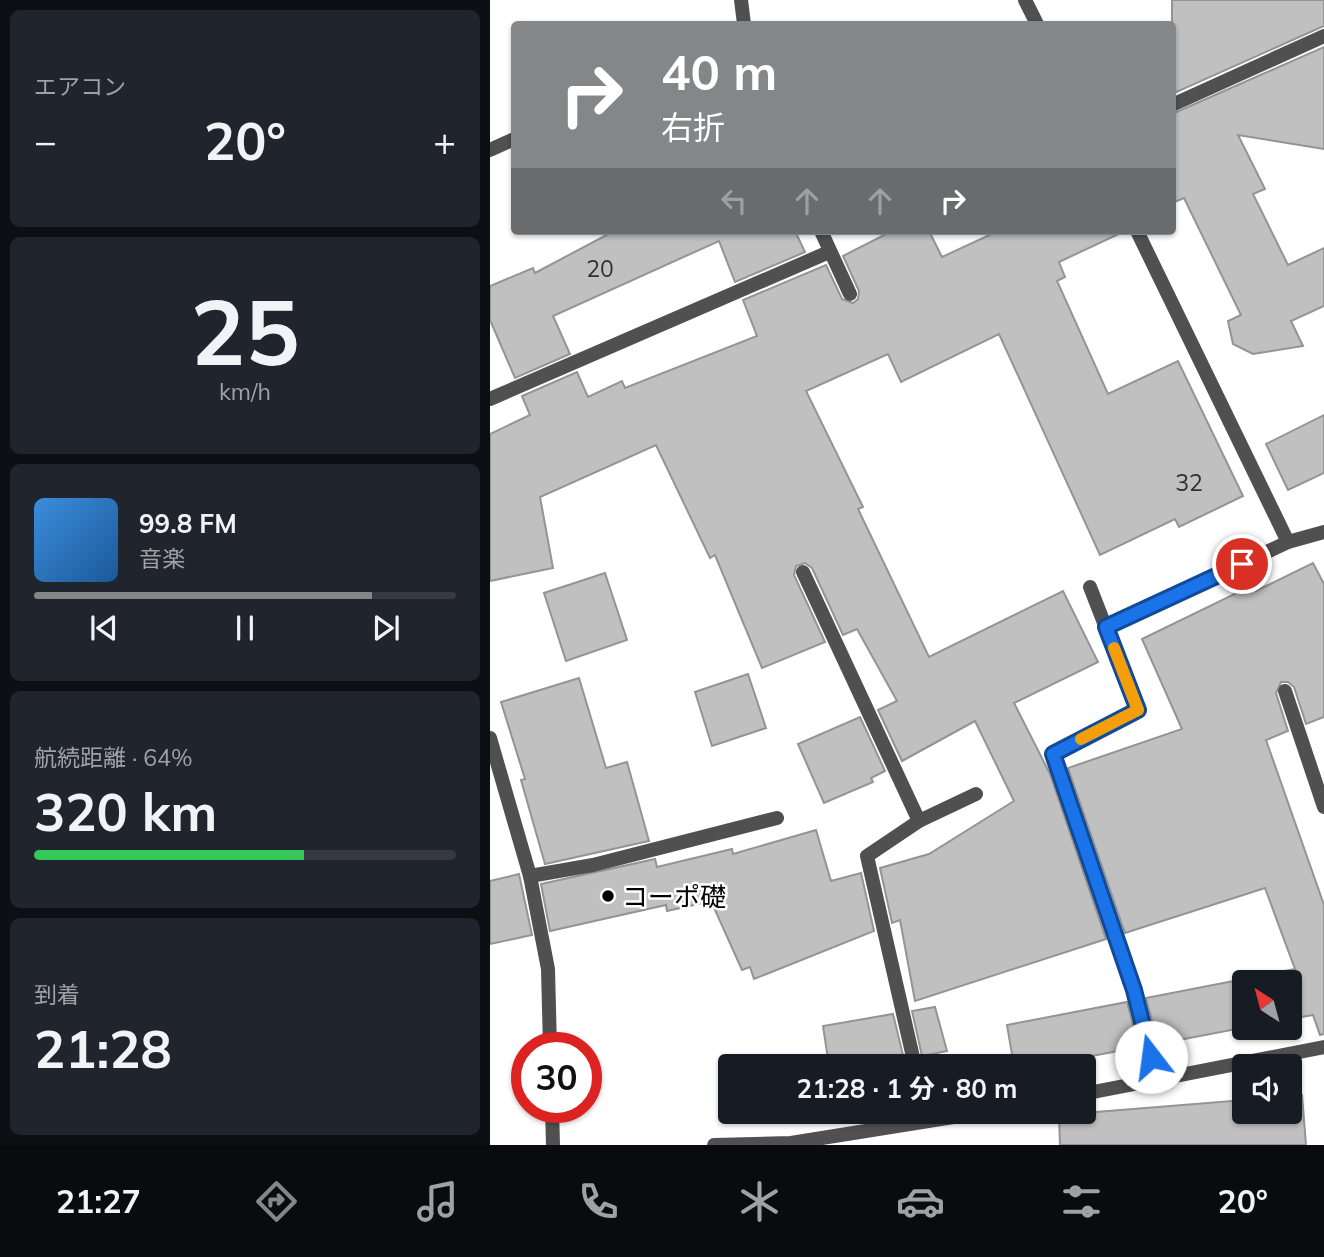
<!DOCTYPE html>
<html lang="ja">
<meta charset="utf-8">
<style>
:root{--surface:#171b24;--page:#20242c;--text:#f1f3f6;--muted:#9ea1a6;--line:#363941;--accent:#858687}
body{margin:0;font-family:Mulish,"Noto Sans JP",sans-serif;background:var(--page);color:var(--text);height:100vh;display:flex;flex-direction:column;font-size:26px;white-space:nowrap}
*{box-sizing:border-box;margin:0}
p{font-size:23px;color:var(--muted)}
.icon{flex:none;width:38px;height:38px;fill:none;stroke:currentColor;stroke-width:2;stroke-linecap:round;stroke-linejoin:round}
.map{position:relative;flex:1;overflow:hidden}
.details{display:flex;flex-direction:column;gap:10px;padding:10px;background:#0d0f14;width:490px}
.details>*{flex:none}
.hud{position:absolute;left:21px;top:21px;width:665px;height:214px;border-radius:7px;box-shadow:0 2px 5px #0004;background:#858687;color:#fff;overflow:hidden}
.needle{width:46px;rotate:324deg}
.tools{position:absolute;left:742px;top:970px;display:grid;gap:14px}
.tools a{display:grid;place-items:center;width:70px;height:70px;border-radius:7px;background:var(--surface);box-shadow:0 2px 5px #0004;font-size:35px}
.speed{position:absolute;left:21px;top:1032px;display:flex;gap:14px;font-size:35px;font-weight:700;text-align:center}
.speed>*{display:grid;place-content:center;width:91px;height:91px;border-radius:50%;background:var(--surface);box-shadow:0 2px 5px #0004;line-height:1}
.speed .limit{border:10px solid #d22;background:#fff;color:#111}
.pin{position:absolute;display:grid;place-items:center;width:60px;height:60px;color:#fff;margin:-30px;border:4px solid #fff;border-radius:50%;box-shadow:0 2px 7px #0007}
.me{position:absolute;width:77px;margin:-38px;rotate:345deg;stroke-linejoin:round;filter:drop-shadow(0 0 5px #0008)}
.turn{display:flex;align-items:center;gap:24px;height:147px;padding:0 35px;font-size:32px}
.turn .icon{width:91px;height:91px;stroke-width:2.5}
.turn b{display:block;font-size:49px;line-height:60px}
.lanes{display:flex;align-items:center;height:66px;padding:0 35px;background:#0003;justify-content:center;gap:35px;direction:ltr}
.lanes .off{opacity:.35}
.big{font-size:52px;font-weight:700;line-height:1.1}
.details .tile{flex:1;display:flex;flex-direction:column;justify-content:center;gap:10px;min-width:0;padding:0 24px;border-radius:10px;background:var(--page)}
.details .dial{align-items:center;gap:0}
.dial b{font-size:91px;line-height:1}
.song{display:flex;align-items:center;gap:21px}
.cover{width:84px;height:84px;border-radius:10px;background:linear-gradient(135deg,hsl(210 70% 55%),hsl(210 70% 35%))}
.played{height:7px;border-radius:4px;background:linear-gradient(90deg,var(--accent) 80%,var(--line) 80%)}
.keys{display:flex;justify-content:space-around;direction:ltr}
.heat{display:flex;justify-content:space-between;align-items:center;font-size:38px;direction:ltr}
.charge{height:10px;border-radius:5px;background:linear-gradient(90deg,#34c759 64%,var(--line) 0)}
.trip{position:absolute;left:228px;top:1054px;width:378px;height:70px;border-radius:7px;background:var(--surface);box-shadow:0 2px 5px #0004;font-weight:700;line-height:70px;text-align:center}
.tabs{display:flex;height:112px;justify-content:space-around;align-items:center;background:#090b0e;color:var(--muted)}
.tabs .icon{width:49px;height:49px}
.tabs .current{color:var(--accent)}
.tabs b{font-size:32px;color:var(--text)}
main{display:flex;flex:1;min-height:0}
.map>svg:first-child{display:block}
</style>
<main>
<section class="details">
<div class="tile"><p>エアコン</p>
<div class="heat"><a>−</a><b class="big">20°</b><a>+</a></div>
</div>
<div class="tile dial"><b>25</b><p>km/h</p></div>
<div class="tile">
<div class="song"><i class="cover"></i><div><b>99.8 FM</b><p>音楽</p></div></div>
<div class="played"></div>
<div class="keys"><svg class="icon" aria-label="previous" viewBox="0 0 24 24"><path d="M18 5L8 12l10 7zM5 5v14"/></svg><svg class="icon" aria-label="pause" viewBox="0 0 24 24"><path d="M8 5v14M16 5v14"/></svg><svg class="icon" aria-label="next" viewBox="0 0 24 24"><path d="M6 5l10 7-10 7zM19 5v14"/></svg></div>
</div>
<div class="tile"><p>航続距離 · 64%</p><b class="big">320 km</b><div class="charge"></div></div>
<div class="tile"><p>到着</p><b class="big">21:28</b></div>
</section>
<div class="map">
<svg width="834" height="1145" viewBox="0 0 834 1145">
<rect width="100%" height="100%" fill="#fff"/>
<g fill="#c0c0c0" stroke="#949494" stroke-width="2">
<polygon points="682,0 834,0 834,26 682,94"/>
<polygon points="834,47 834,149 748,135 775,189 763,194 798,265 834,248 834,306 801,321 813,346 763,354 743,344 738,321 751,315 694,198 682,203 682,114"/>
<polygon points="124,231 305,231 315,252 245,282 229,241 63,316 80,354 25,378 0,320 0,286 43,268 45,273"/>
<polygon points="402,231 439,231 452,257 508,231 635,231 569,262 575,277 567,281 618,394 688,361 753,496 689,527 685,519 610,555 509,334 411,382 398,354 316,391 373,507 368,509 439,657 573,591 608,662 524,703 560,774 616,939 425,1001 410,920 402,923 390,868 439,854 524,801 485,721 412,761 388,710 407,701 367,629 353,635 322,568 315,563 306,566 304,575 335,642 272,668 225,555 220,558 166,445 50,497 63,568 0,581 0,434 40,415 32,396 87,372 98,397 132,381 135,388 267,336 253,300 336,265 352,299 363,303 368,299 369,291 353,256"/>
<polygon points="834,415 834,473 798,490 776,444"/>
<polygon points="823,563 834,584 834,717 816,724 804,687 798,682 791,682 786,693 798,731 776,740 834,905 834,1034 830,1035 823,1015 800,1019 800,982 754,982 757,1027 668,1044 656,998 805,969 775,888 635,933 578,768 692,729 652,639 763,585 766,591"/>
<polygon points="115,573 137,640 76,661 54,593"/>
<polygon points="258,674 276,728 222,746 205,692"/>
<polygon points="89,678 116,768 137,762 159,841 55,864 31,780 35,779 11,702"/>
<polygon points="370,717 395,771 381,778 383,782 334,803 308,744"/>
<polygon points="326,830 341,881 371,873 384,931 264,979 260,967 252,970 221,901 177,911 176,905 60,931 51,884 165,859 167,867 242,849 243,854"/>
<polygon points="29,874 42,935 0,944 0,881"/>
<polygon points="637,1002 649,1047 550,1066 524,1066 517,1025"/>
<polygon points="445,1007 457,1051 432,1056 422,1011"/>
<polygon points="403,1014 414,1059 382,1066 339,1066 333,1026"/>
<polygon points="812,1095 816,1145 570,1145 569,1115 754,1100 754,1111 800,1111 800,1096"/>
</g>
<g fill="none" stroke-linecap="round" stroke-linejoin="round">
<g stroke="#505050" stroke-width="14">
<polyline points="251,0 254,24"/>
<polyline points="535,0 547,24"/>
<polyline points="682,105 834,36"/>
<polyline points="0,150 24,139"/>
<polyline points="331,231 360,294"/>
<polyline points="647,231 798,542"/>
<polyline points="0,399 339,252"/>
<polyline points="313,572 429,821"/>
<polyline points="600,587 648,710 563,754 644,990 667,1079"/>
<polyline points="616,627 798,542 834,532"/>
<polyline points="795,691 834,807"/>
<polyline points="0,738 40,876 58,969 60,1048"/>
<polyline points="40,876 103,865 287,818"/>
<polyline points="425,1066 377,856 429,821 486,794"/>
<polyline points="593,1094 834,1047"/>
<polyline points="62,1108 63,1145"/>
<polyline points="224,1145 301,1143 501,1111"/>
</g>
</g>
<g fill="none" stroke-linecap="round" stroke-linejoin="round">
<defs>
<polyline id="route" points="661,1057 644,990 563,754 648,710 616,627 752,564"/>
</defs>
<use href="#route" stroke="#114b97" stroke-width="18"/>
<use href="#route" stroke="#1a73e8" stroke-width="12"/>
<polyline stroke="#f59e0b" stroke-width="12" points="591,739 648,710 624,648"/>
</g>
<circle fill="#000" stroke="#fff" stroke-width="2.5" cx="118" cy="896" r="7"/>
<g text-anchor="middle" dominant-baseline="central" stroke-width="5" stroke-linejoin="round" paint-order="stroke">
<g font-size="23" fill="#303030">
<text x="110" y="268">20</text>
<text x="699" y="482">32</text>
</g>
<g font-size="26" fill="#000" stroke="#fff" text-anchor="start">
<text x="132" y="896">コーポ礎</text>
</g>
</g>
</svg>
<div class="tools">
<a><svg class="needle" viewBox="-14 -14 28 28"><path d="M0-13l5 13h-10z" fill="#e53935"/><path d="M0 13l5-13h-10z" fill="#9ea1a6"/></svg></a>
<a><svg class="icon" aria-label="sound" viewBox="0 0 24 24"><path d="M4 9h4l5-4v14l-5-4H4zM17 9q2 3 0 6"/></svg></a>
</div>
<div class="speed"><div class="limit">30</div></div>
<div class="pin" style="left:752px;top:564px;background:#d93025"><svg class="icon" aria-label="arrive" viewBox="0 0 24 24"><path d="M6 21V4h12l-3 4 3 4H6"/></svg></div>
<svg class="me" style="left:661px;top:1057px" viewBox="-20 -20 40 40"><circle r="19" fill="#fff"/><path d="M0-13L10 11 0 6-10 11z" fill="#1a73e8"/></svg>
<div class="trip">21:28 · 1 分 · 80 m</div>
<div class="hud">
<div class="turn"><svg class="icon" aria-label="right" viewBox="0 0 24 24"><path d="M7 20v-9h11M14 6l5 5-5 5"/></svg><div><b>40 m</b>右折</div></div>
<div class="lanes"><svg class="icon off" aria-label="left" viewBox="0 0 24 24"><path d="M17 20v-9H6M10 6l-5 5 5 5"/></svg><svg class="icon off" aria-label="ahead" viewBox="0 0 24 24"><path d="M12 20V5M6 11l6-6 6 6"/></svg><svg class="icon off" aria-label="ahead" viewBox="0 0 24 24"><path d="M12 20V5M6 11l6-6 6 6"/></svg><svg class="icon" aria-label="right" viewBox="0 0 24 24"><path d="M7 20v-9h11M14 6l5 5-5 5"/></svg></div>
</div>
</div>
</main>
<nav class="tabs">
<b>21:27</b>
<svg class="icon current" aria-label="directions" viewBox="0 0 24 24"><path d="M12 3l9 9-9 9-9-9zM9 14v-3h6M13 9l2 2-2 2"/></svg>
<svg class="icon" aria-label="music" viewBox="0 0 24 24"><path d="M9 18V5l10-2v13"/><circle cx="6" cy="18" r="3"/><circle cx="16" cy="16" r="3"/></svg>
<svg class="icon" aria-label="phone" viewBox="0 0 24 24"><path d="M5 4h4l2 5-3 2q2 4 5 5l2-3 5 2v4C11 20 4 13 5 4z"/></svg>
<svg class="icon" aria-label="climate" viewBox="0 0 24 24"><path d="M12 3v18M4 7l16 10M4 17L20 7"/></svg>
<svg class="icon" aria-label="car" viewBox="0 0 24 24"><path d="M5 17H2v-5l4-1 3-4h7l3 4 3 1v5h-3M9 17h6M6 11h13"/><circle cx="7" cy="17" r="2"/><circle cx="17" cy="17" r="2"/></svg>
<svg class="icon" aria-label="filters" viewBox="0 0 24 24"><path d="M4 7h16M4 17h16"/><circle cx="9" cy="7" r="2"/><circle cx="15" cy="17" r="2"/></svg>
<b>20°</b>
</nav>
